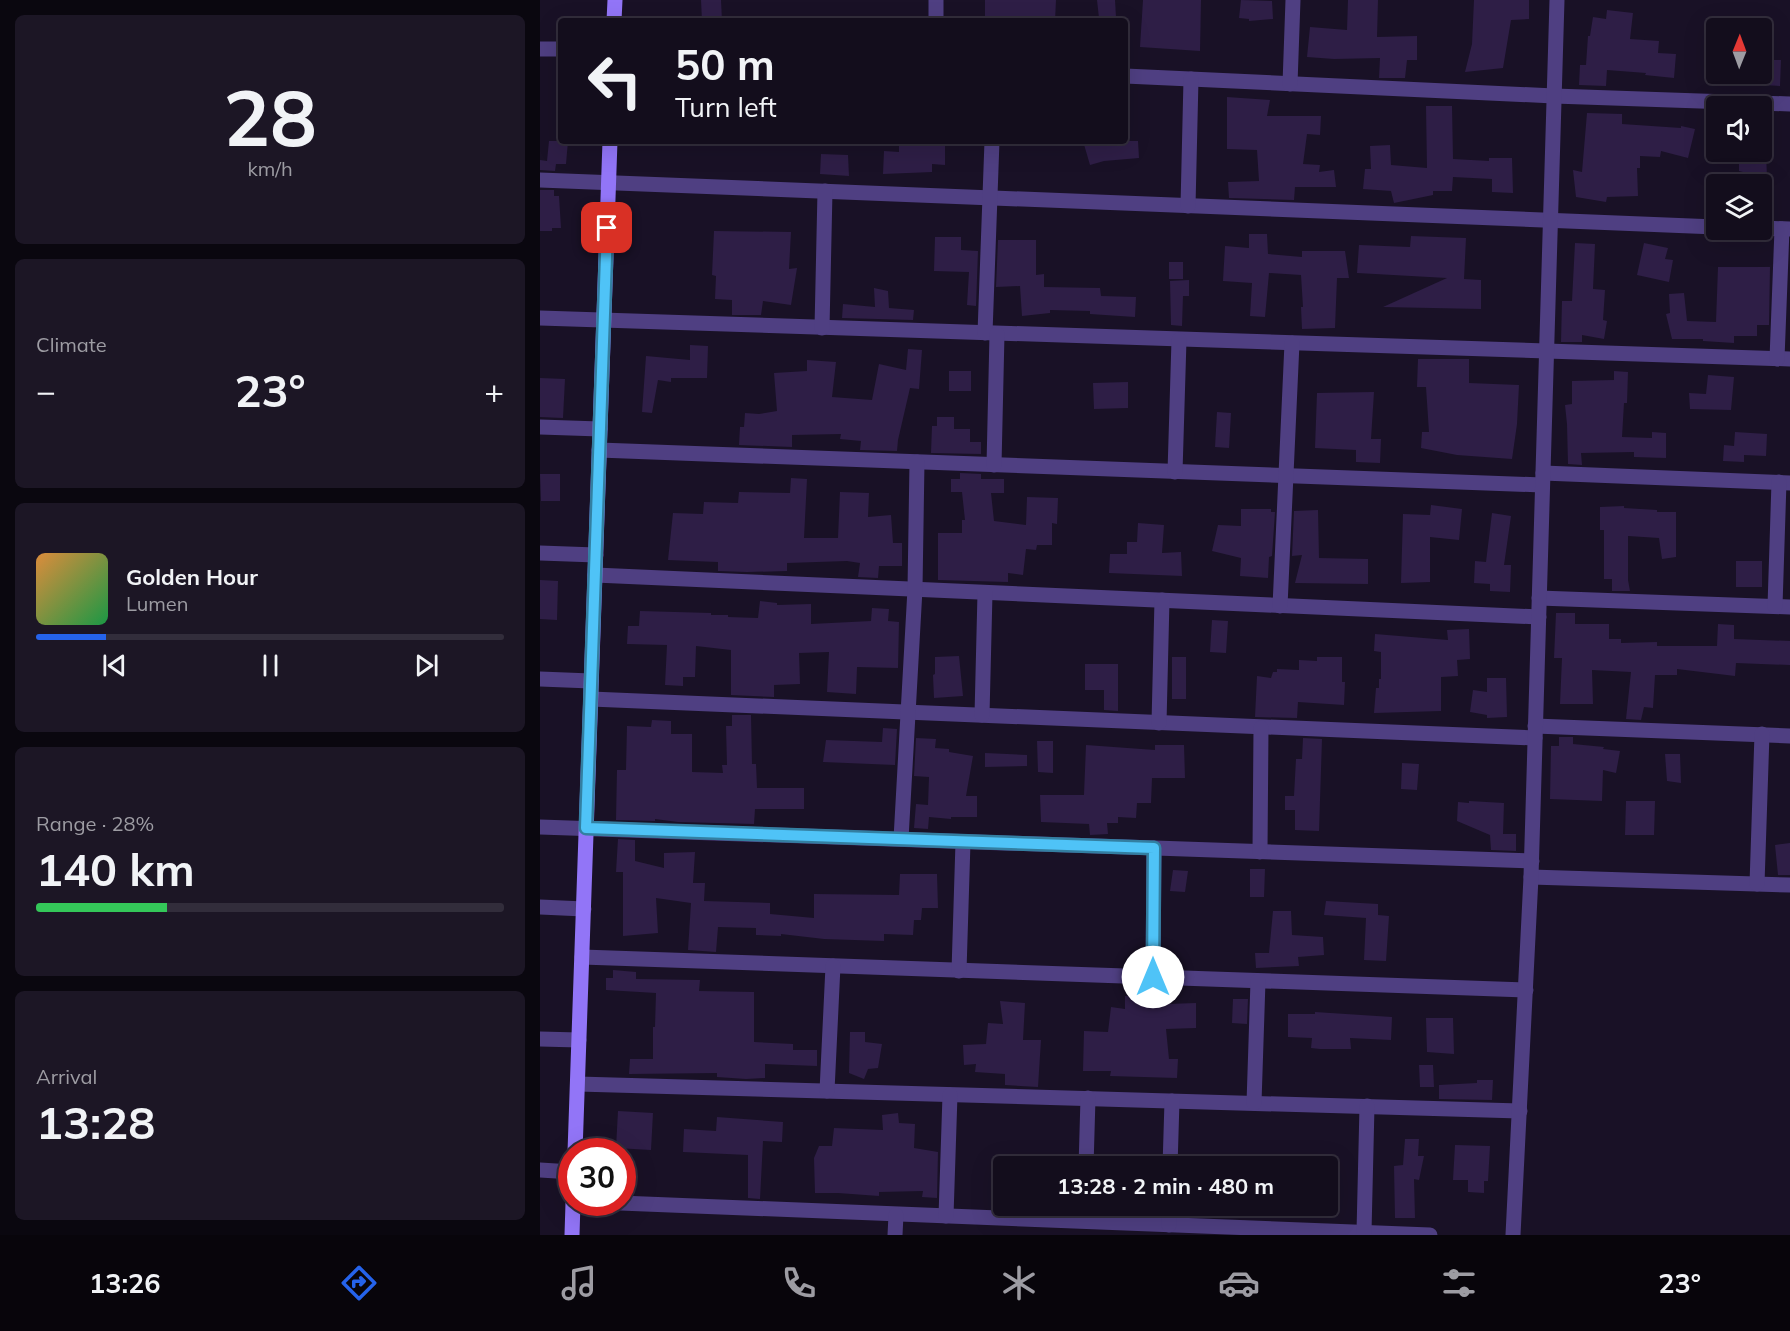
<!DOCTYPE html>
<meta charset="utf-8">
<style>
:root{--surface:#130d1c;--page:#1c1625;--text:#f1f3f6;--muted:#9d9ca3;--line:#322d3b;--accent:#2563eb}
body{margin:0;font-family:Mulish,sans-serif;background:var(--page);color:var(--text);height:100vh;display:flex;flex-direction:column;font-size:22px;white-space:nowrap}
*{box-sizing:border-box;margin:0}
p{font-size:20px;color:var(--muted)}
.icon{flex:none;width:33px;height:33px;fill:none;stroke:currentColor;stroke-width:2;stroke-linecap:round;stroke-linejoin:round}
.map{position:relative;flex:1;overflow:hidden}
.drawer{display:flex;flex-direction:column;gap:15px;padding:15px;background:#0a070f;width:540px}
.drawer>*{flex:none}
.banner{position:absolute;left:18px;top:18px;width:570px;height:126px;border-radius:6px;box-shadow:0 6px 24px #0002,0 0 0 2px var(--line);background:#130d1c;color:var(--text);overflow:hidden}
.needle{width:39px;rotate:1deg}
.controls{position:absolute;left:1166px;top:18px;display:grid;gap:12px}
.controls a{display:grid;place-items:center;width:66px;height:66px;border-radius:6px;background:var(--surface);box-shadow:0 6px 24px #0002,0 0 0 2px var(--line);font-size:30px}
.speed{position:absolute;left:18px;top:1138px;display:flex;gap:12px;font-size:30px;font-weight:700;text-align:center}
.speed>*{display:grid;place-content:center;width:78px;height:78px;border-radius:50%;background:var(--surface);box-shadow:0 6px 24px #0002,0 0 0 2px var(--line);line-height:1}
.speed .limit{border:9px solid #d22;background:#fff;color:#111}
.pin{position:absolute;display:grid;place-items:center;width:51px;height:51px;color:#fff;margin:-26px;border-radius:12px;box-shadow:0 3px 9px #0006}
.me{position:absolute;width:66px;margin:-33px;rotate:0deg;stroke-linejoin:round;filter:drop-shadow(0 0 4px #0008)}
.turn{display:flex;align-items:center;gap:21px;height:126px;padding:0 18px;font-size:27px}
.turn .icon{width:78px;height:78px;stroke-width:2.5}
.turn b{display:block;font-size:42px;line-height:51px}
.big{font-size:45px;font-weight:700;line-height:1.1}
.drawer .card{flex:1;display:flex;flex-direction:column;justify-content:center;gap:9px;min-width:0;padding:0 21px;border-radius:9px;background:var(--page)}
.drawer .dial{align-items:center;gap:0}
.dial b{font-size:78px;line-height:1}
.song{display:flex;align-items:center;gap:18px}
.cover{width:72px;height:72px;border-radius:9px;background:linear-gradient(135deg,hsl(30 70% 55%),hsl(140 70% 35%))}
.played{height:6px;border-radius:3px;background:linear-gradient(90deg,var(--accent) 15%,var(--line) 15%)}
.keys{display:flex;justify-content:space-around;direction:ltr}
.heat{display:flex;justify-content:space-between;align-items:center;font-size:33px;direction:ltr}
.charge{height:9px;border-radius:4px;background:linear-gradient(90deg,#34c759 28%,var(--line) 0)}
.trip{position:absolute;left:453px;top:1156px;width:345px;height:60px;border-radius:6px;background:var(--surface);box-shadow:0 6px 24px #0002,0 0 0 2px var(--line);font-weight:700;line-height:60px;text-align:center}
.tab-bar{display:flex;height:96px;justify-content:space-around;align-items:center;background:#08050b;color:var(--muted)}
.tab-bar .icon{width:42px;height:42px}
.tab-bar .active{color:var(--accent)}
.tab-bar b{font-size:27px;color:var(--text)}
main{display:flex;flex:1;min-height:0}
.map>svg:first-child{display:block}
</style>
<main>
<section class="drawer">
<div class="card dial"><b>28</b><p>km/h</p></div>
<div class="card"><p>Climate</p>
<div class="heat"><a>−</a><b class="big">23°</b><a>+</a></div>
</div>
<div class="card">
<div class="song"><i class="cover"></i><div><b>Golden Hour</b><p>Lumen</p></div></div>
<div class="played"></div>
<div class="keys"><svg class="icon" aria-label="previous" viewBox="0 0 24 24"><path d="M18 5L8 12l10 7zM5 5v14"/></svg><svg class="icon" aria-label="pause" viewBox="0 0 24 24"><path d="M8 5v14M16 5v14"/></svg><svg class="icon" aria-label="next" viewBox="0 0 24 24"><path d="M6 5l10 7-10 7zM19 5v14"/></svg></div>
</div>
<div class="card"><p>Range · 28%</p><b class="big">140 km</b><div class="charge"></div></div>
<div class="card"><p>Arrival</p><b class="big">13:28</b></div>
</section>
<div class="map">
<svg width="1250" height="1235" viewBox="0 0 1250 1235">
<rect width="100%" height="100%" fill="#191126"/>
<g fill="#2e1e46">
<polygon points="161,0 181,0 182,21 162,21"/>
<polygon points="445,0 516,0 515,21 445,20"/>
<polygon points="557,0 575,0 576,17 559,18"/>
<polygon points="603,0 661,0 660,51 600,47"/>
<polygon points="701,0 732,1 733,19 709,21 709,19 699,18"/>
<polygon points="808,0 838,0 837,37 877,36 877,60 867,60 865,78 839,78 840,58 794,59 767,57 770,27 807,30"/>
<polygon points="934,0 989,0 989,19 971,20 963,68 925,72 932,44"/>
<polygon points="1067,10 1093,13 1090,39 1119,41 1118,53 1136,54 1134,78 1105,75 1106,73 1067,70 1066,86 1039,85 1040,65 1046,65 1048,36 1050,36 1053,17 1066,19"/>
<polygon points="1226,60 1241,60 1240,86 1224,85"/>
<polygon points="687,97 730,100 727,116 781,116 780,135 767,134 763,164 780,165 779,172 794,170 796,187 755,187 754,200 689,198 688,182 719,181 717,150 687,149"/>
<polygon points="886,106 912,106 913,159 949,161 949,158 972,158 973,193 952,192 952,179 913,177 912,191 893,191 893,195 854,203 851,191 823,189 825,169 831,169 830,146 850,145 851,165 887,168"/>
<polygon points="1047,113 1082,114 1082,124 1141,128 1141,126 1155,129 1148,158 1121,151 1120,157 1100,156 1100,168 1097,168 1098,196 1067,197 1066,202 1036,197 1033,170 1042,172"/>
<polygon points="9,141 28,141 26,164 16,164 15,171 0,170 0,160 7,161"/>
<polygon points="359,141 405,141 405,165 392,164 392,172 343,174 344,151 359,152"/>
<polygon points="543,141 598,141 599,158 564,161 550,165"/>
<polygon points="1199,152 1226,152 1227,178 1199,171"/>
<polygon points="281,154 308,155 309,176 280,174"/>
<polygon points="0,190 14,190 14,196 19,196 21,228 12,228 12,231 0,231"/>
<polygon points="174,231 251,232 249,269 257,268 251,305 223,301 221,315 192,315 192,300 175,299 176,276 172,275"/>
<polygon points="709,234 727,234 728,254 762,257 762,251 805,251 809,278 797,278 795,328 762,329 761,307 763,307 761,275 729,273 725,317 710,316 712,283 683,281 685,246 709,248"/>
<polygon points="871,236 926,238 924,279 941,280 941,309 843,307 907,278 817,273 819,245 870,247"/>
<polygon points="395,237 421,237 421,250 438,251 436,306 427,305 429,272 394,271"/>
<polygon points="458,240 496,240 496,275 504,274 504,287 560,288 561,296 596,297 595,317 550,314 550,311 510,310 510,313 482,316 480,286 456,287"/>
<polygon points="1035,243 1055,244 1053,289 1065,290 1063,320 1067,321 1064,339 1042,335 1042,342 1021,342 1022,301 1032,301"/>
<polygon points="1104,243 1128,248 1125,259 1133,260 1129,282 1097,275"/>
<rect x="629" y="262" width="14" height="17"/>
<polygon points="1178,267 1230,267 1229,325 1217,325 1217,336 1194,336 1194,343 1163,341 1163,339 1132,339 1126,314 1130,313 1129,294 1144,293 1147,321 1176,322"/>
<polygon points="649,280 649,296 643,296 642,326 631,325 630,281"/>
<polygon points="334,288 348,291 349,308 374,310 373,320 302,318 303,304 335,307"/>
<polygon points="150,345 168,346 167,378 131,378 131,382 118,380 112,413 102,412 106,356 150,360"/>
<polygon points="368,349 382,350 379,389 370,388 358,440 357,451 320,450 321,441 300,439 301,434 252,435 252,447 199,445 200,427 204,427 205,413 219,414 237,411 234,373 267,371 267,360 296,362 292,397 332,400 339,364 366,370"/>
<polygon points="878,359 929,359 929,383 979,385 977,424 972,459 917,455 881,448 882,432 889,432 886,387 877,387"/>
<rect x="409" y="371" width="22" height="20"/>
<polygon points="1074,371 1088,372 1087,403 1084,403 1082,437 1112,438 1112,432 1126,433 1126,458 1094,457 1094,452 1041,453 1042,465 1028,464 1027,424 1025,405 1032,404 1032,381 1074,380"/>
<polygon points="1168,375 1194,377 1191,410 1150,409 1149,393 1166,394"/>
<polygon points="0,378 25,379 23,418 0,417"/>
<polygon points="588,382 588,408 554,409 553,383"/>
<polygon points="834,392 831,439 841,439 840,463 816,462 816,450 775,448 777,393"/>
<polygon points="677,412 691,413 689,448 675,447"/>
<polygon points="397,417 414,417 414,429 430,429 430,442 441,442 441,454 391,453 392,426 397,426"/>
<polygon points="1195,432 1227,434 1226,456 1204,455 1204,462 1183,461 1184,445 1194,446"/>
<polygon points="420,473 441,474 441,479 464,479 464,493 451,493 454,521 486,525 487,497 518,498 517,524 512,523 512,545 497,545 496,550 486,549 483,575 468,573 468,582 398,580 398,533 422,533 422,520 425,520 422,492 411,492 411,479 420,479"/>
<polygon points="0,474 20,474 20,501 1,501"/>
<polygon points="251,478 267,479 264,538 298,538 300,492 329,493 328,517 351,515 353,543 362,543 362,566 339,566 338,578 318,577 320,563 307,561 247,563 247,571 207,572 178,571 178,562 128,560 133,513 163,514 164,502 198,503 199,492 250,493"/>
<polygon points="891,505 922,509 919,540 890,537 890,582 861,583 863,514 890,515"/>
<polygon points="1084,506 1084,508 1117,510 1117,512 1136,512 1136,557 1122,559 1119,538 1088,536 1088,580 1090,591 1072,591 1072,579 1064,579 1064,530 1060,530 1060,507"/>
<polygon points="701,509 731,509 731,512 735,512 732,556 729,557 728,578 700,576 701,558 672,551 678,525 701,526"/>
<polygon points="778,510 779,558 828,559 828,584 755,583 762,555 752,556 754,511"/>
<polygon points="952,513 971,516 964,565 971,565 970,592 950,591 950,584 934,583 935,561 946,562"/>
<polygon points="598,523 624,525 622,553 641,552 642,576 569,573 570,554 587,554 587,542 597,542"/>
<rect x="1196" y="561" width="26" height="26"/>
<polygon points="0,580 18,581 17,620 0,619"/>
<polygon points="220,601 237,603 237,605 271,604 271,624 331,621 332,608 349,609 348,621 359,622 358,668 317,667 316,694 287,692 289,652 259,653 260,684 234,685 234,697 191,695 191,650 156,646 155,677 143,677 143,686 125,685 127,645 87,644 88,626 99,626 100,611 171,613 171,615 188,615 188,617 218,618"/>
<polygon points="1016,613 1035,613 1035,624 1069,624 1069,639 1081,639 1081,643 1117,642 1117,646 1177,646 1178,624 1194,625 1194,639 1250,641 1250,665 1196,663 1195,676 1137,669 1137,675 1115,675 1113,708 1104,707 1101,720 1086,719 1091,672 1052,670 1053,704 1020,704 1022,658 1014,658"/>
<polygon points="672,620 688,621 686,653 670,652"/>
<polygon points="929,629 930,659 917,660 918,676 901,677 901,711 834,713 836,688 839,688 839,679 841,679 841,652 834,651 835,634 908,640 907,630"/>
<polygon points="419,656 423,696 394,698 393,675 395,674 395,657"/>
<rect x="632" y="657" width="14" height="42"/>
<polygon points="777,657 802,657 802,682 805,682 804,705 758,702 757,718 715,717 717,676 731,678 733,672 737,672 737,669 759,670 759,660 777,661"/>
<polygon points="545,664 578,664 578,711 564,710 564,690 545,690"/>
<polygon points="947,678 966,678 967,717 947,718 947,715 930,712 933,690 947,692"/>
<polygon points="192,715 211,715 212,764 216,764 217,788 264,788 264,809 215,809 214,824 138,822 115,819 115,821 76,820 77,770 86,770 87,726 111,727 112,720 131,721 131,734 152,734 152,772 183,773 182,765 187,765 186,726 192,726"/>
<polygon points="343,728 357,729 355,765 283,762 286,740 342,742"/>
<polygon points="1019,737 1033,737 1033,744 1064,747 1063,749 1080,751 1076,773 1063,770 1062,801 1010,799 1011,746 1019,746"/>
<polygon points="376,738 396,739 395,748 409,749 409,752 433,756 426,796 437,796 437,817 411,817 411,819 389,817 388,829 374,828 376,804 388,805 389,777 374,776"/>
<polygon points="763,738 782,739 779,831 755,830 755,810 745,810 745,796 754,796 756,759 762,759"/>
<polygon points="497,741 513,741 513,773 498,772"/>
<polygon points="546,745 615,750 615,745 644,745 645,778 612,778 611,803 597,803 596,818 578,817 578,823 567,823 568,834 550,835 549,824 501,822 500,795 544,795"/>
<polygon points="445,753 487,755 487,766 445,767"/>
<polygon points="1125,754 1140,754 1141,783 1127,781"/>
<polygon points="862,763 879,764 877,790 861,789"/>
<polygon points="929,801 964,803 963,834 976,834 976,851 951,850 950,835 917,821 918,802 929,803"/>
<polygon points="1086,801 1115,801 1114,835 1085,835"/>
<polygon points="78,839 95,840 95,861 124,868 124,853 155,852 153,883 165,883 164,901 230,903 230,914 274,918 274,894 359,895 360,874 397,874 398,908 382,908 381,920 374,920 373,935 344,934 344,941 284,939 241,934 241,936 216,935 216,928 178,927 176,952 148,950 151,903 116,898 118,933 83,936 83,872 76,872"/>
<polygon points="1250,843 1250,875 1238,875 1235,845"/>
<polygon points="710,869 725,869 724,897 710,897"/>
<polygon points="633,870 648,871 645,892 630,891"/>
<polygon points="786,901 838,904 838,915 849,916 846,961 824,960 826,918 784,915"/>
<polygon points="733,911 751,911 752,935 783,937 784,955 758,957 759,966 716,968 715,953 729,953"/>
<polygon points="73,970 96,972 96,979 160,980 159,991 214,992 214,1042 253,1044 253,1050 277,1050 277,1066 225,1064 225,1078 206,1079 177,1077 177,1073 89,1074 90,1059 113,1059 113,1027 115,1027 116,993 66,990 66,978 73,978"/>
<polygon points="628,995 628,1004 656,1003 656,1028 626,1029 629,1059 638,1059 637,1078 570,1076 571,1071 543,1071 544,1031 568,1032 571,1007 585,1009 585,996"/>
<polygon points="693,999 708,999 707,1024 692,1023"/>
<polygon points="460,1001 485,1003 483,1040 501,1040 498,1087 465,1085 465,1074 435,1072 436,1064 424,1065 423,1045 446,1044 448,1023 463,1024"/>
<polygon points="775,1012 852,1017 851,1040 810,1038 811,1049 780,1049 771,1048 772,1038 748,1037 748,1014 775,1014"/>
<polygon points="886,1018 913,1018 914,1054 887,1052"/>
<polygon points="310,1032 325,1032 325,1042 342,1044 338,1068 328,1069 324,1079 309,1073"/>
<polygon points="879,1065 893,1065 894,1087 880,1087"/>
<polygon points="937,1080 953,1080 952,1100 899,1099 899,1085 937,1083"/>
<polygon points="78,1111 113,1113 111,1150 76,1148"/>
<polygon points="358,1113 359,1123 375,1124 374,1148 398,1152 397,1198 382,1197 383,1191 339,1192 339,1196 298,1193 275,1193 274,1158 279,1146 292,1146 294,1128 343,1130 342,1115"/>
<polygon points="177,1117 243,1122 242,1142 223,1141 220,1199 208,1198 208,1155 143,1152 144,1129 176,1131"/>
<polygon points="865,1139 879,1139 878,1156 884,1156 879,1180 874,1179 875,1218 855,1218 854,1166 863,1165"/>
<polygon points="915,1145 950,1146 948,1181 944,1181 944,1193 928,1192 928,1180 913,1180"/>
</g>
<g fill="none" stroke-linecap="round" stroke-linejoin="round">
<g stroke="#4f3f82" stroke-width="15">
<polyline points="396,21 396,0"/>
<polyline points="0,49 21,49"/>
<polyline points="585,76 1014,96 1250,104"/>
<polyline points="750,84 753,0"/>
<path d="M 0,180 C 392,193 784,213 1176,227"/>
<polyline points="648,206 651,79"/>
<polyline points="1221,228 1250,229"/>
<polyline points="0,318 1250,359"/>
<polyline points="282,328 285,191"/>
<polyline points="445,333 452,141"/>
<polyline points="1237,359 1242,229"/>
<polyline points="0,427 60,429"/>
<polyline points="59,450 1002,485"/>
<polyline points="454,465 457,334"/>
<polyline points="635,472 639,340"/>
<polyline points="1003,473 1250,483"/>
<polyline points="0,553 56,555"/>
<polyline points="55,575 999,617"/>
<polyline points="999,598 1250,607"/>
<polyline points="740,606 752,343"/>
<polyline points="1235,606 1239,482"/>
<polyline points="0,679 51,681"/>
<polyline points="51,699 995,738"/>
<polyline points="442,715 445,593"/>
<polyline points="619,723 622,600"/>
<polyline points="995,726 1250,736"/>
<polyline points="0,827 992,861"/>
<polyline points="361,839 375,589 377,462"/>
<polyline points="720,852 721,728"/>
<polyline points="991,877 1250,885"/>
<polyline points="1217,884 1222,734"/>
<polyline points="0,907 44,909"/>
<polyline points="42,957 986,990"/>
<polyline points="419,971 423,842"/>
<polyline points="613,977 614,848"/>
<polyline points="0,1039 39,1040"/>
<polyline points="38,1084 980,1111"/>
<polyline points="287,1091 293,966"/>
<polyline points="714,1103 718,981"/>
<polyline points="546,1167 548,1098"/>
<polyline points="630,1167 632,1101"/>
<polyline points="0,1170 32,1172"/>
<polyline points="80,1203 890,1235"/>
<polyline points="406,1216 410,1095"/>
<polyline points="629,1225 629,1206"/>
<polyline points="824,1232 827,1106"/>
<polyline points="355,1235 356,1215"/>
<polyline points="973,1235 991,877 1017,0"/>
</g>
<g stroke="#9275f7" stroke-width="15">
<polyline points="74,21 75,0"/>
<polyline points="35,1152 70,141"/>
<polyline points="32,1235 33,1203"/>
</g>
</g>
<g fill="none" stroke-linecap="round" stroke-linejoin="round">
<defs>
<polyline id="route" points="67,228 46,828 614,848 613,977"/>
</defs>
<use href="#route" stroke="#337fa1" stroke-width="15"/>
<use href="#route" stroke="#4fc3f7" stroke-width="10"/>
</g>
</svg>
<div class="controls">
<a><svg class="needle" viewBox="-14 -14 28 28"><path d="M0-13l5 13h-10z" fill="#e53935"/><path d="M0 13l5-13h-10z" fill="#9d9ca3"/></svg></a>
<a><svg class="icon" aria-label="sound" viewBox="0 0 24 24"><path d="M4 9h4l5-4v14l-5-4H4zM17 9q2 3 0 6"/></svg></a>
<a><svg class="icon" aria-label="layers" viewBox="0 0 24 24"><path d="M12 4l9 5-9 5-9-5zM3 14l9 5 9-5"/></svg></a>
</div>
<div class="speed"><div class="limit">30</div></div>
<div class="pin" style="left:67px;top:228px;background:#d93025"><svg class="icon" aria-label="arrive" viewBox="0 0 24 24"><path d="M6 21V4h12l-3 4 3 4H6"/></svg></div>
<svg class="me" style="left:613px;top:977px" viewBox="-20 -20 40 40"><circle r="19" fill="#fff"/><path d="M0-13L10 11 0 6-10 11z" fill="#4fc3f7"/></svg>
<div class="trip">13:28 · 2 min · 480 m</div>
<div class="banner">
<div class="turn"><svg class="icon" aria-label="left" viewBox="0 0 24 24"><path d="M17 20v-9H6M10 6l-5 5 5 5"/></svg><div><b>50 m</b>Turn left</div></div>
</div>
</div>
</main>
<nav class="tab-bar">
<b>13:26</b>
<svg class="icon active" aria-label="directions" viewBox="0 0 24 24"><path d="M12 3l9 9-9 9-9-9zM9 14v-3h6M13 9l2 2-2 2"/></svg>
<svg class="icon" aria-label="music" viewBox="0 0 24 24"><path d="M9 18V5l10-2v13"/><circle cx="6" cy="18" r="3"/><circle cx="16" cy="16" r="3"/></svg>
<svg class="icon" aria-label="phone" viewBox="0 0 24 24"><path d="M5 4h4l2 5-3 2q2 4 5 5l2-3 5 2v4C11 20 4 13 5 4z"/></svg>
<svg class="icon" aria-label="climate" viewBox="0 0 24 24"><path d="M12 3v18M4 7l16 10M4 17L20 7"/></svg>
<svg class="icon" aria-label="car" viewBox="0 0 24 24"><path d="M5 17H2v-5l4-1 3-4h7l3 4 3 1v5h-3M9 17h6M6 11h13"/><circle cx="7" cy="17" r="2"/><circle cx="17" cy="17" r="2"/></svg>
<svg class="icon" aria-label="filters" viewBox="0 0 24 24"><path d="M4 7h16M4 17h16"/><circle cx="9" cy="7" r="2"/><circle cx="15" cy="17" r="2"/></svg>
<b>23°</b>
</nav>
